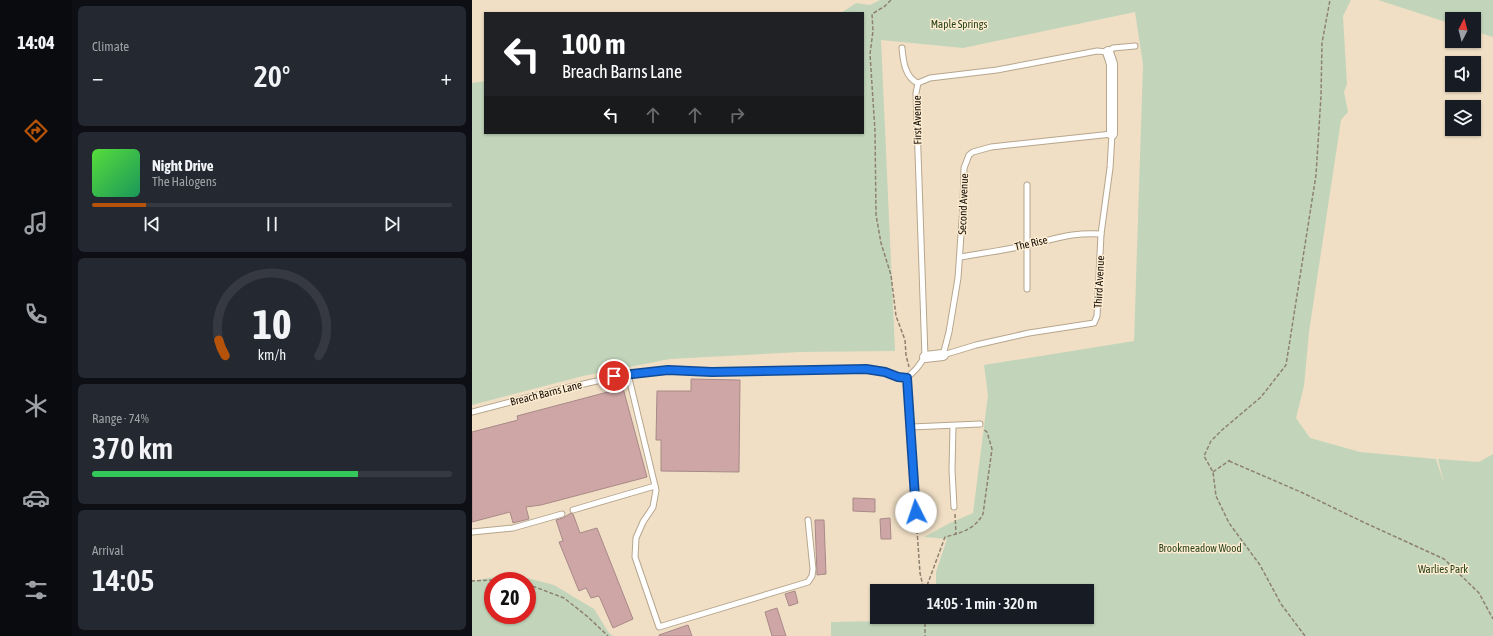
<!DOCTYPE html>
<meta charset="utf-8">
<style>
:root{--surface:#171b24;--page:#242831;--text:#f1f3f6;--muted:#9ea1a6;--line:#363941;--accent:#b45309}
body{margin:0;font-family:"Asap Condensed",sans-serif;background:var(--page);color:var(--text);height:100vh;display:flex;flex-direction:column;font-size:15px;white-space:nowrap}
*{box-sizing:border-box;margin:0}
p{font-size:13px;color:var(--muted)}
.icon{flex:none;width:22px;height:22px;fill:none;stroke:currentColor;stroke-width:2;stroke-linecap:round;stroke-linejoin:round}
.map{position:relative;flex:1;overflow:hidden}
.panel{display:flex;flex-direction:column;gap:6px;padding:6px;background:#0d0f14;width:400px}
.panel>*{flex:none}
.top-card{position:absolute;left:12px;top:12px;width:380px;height:122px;border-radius:0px;box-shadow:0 1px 3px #0004;background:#202124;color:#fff;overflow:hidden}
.needle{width:26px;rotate:6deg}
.buttons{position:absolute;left:973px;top:12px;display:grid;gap:8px}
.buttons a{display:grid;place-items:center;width:36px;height:36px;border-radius:0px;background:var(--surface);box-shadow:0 1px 3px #0004;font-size:20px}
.speed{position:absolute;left:12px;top:572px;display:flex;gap:8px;font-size:20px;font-weight:700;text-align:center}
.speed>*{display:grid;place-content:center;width:52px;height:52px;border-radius:50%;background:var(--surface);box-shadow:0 1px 3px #0004;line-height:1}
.speed .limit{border:6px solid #d22;background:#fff;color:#111}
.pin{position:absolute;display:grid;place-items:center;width:34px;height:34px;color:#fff;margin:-17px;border:2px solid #fff;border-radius:50%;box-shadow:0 1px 4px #0007}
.me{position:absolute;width:44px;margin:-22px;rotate:356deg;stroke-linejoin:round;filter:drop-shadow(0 0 3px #0008)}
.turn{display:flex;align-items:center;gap:14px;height:84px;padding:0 12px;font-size:18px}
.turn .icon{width:52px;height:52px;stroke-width:2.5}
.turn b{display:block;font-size:28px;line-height:34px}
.lanes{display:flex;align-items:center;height:38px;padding:0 12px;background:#0003;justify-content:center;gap:20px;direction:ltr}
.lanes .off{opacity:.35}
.big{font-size:30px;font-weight:600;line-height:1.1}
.panel .card{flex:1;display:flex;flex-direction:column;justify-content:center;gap:6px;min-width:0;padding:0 14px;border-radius:6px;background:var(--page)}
.panel .dial{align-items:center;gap:0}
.dial svg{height:104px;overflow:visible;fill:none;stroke:var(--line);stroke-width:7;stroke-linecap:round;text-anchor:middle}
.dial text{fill:var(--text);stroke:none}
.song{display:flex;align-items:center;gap:12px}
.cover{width:48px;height:48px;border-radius:6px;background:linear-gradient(135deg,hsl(110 70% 55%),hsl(150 70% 35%))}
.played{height:4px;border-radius:2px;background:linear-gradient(90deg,var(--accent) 15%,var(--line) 15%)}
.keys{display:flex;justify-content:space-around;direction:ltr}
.heat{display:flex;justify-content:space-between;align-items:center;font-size:22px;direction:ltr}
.charge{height:6px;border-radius:3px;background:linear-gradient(90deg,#34c759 74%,var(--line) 0)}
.trip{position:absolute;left:398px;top:584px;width:224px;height:40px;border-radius:0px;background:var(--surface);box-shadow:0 1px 3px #0004;font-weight:600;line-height:40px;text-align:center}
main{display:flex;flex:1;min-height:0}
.menu{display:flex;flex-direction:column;width:72px;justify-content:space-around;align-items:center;background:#090b0e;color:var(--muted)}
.menu .icon{width:28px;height:28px}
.menu .on{color:var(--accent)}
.menu b{font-size:18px;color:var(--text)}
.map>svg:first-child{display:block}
</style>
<main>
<nav class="menu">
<b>14:04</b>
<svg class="icon on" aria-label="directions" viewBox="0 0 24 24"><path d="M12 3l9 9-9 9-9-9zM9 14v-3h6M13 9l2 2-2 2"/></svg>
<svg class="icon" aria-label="music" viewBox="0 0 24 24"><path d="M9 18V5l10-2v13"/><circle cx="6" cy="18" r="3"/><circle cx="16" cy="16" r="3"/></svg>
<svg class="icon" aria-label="phone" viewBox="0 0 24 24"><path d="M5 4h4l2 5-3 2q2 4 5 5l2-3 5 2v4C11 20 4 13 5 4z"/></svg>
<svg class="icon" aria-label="climate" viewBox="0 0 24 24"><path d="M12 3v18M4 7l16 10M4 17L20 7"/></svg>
<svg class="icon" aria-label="car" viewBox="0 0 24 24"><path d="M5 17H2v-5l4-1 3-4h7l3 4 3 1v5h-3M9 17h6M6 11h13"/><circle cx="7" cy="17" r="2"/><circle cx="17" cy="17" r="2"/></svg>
<svg class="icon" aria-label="filters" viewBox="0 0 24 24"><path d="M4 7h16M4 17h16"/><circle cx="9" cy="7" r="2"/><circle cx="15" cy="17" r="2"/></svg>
</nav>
<section class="panel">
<div class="card"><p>Climate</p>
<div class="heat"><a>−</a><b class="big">20°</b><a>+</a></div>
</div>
<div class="card">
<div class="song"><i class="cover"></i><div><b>Night Drive</b><p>The Halogens</p></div></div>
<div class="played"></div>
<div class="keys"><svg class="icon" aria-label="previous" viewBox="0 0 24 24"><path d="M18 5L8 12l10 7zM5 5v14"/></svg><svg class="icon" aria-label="pause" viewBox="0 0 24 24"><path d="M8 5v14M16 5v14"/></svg><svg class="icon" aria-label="next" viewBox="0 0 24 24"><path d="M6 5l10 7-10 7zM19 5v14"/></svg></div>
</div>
<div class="card dial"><svg viewBox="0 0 100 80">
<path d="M14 69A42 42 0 1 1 86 69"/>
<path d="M14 69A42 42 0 0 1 9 57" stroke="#b45309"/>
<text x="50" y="56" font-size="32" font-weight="700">10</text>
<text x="50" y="72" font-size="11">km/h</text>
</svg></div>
<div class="card"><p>Range · 74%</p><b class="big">370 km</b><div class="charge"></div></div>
<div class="card"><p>Arrival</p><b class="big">14:05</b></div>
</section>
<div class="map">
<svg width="1021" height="636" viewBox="0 0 1021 636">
<rect width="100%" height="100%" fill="#f0dfc5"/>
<g fill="#c2d5ba" fill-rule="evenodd">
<polygon points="408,0 879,0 871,16 875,84 872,92 876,112 869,120 837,332 832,386 824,418 838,438 888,452 964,459 972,484 966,459 1007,462 1021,454 1021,636 359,636 359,622 463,620 463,617 615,617 615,591 464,591 464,572 475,539 452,537 478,523 501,513 516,395 512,365 662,341 671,65 663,12 491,48 409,40 423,351 328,352 198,359 111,376 0,405 0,83 13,81 13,133 391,133 391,13 369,13 384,3 398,5"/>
<polygon points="906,0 1021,0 1021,37 1002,31 1002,19 980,19 980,24"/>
<path d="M 40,574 L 82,585 L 122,609 L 137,633 L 141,636 L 0,636 L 0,581 ZM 21,581 L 55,581 L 55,615 L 21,615 Z"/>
</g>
<g fill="#cda6a5" stroke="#a98988">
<polygon points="219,379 268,380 267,472 189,471 189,440 184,440 185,391 219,391"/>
<polygon points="151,388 175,477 69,505 54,507 57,519 41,523 38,512 0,522 0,432 46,420 45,416"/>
<polygon points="381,498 403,499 403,512 381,511"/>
<polygon points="99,513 101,514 108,533 125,528 161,619 141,628 127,596 119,598 114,588 107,591 87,542 91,541 84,520 91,518"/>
<polygon points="418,518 419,539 409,539 408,519"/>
<polygon points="343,520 352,520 354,574 345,575"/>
<polygon points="323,591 326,603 317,606 313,594"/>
<polygon points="305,608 314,636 300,636 293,612"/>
<polygon points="216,625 220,636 187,636 187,635"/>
</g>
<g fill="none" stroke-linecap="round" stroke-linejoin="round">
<defs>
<g id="lane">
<path d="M 430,48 C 431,60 433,78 446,83"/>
<polygon points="640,134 638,168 629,234 625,316 622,323 557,333 504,345 471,355 477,332 486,278 491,206 492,168 497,155 501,152 519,147"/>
<polyline points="555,185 555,289"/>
<path d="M 489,257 C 511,253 534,250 556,245 C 584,239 600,232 629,234"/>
<polyline points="156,374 184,490 181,507 171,522 164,538 163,557 187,627 336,582 340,576 341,569 336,520"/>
<polyline points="435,378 445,368 453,357 445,123 444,93 446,83 458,78 525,70 625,51 636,52 641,48 663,46"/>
<polyline points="435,378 445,524"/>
<polyline points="0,412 85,390 156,374 196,371 240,371 394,369 413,372 426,377 435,378"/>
<polyline points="481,426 480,470 482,507"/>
<polyline points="439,427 508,424"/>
<polyline points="101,510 183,486"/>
<polyline points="0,532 41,528 90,514"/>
</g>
<g id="street">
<polyline points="636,52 640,64 640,134"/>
<polyline points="453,357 471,355"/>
</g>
</defs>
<use href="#lane" stroke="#b6a68d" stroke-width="7"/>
<use href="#street" stroke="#b6a68d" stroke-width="12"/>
<g stroke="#8e816f" stroke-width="1.5" stroke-dasharray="4 2" stroke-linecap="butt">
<polyline points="419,0 413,6 400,14 401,31 398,54 403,131 404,215 409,243 419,275 424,316 433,340 434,355 437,367"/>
<polyline points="757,461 831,493 889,521 972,559 1007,593 1021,619"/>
<polyline points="741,472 758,460"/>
<polyline points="483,514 484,534"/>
<polyline points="445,530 448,573 452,591"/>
<polyline points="0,580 0,581 41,579 45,581"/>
<polyline points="55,584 92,598 116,617 136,636"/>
<path d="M 453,591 L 473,537 C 489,533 503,529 511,514 L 520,449 L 515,432 L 511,429"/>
<polyline points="453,617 453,636"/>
<polyline points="833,636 809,604 788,565 757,523 744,496 741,472 732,456 739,441 750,430 789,397 814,365 844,175 849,96 850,43 858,0"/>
</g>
<use href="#lane" stroke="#fff" stroke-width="5"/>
<use href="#street" stroke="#fff" stroke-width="10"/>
</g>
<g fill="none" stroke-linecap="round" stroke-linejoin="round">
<defs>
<polyline id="route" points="142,376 196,370 240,372 394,369 413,372 426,377 435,378 444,512"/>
</defs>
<use href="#route" stroke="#114b97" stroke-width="10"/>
<use href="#route" stroke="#1a73e8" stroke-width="7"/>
</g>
<g text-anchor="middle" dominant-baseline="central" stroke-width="3" stroke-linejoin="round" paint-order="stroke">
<g font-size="11" fill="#274319" stroke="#fdecd1">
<text x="487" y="24">Maple Springs</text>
<text x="728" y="548">Brookmeadow Wood</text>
<text x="971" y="569">Warlies Park</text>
</g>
<g font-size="11" fill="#130d05" stroke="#fdecd1">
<text transform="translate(445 120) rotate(-91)">First Avenue</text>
<text transform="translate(491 204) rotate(-88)">Second Avenue</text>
<text transform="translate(559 243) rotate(-13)">The Rise</text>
<text transform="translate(627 282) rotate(-87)">Third Avenue</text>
<text transform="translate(74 393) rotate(-14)">Breach Barns Lane</text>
</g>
</g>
</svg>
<div class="buttons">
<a><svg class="needle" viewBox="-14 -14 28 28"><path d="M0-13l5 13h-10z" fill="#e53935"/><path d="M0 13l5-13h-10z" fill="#9ea1a6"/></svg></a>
<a><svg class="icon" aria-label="sound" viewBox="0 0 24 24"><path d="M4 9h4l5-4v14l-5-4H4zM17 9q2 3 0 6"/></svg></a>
<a><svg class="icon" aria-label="layers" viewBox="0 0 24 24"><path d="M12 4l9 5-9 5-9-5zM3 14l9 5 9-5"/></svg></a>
</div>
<div class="speed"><div class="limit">20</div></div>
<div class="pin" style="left:142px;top:376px;background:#d93025"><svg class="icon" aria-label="arrive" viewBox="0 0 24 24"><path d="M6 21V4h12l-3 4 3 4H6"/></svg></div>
<svg class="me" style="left:444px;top:512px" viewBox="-20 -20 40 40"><circle r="19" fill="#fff"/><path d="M0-13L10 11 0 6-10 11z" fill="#1a73e8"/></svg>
<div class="trip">14:05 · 1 min · 320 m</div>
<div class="top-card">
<div class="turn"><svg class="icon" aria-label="left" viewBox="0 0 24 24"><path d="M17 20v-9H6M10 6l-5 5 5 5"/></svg><div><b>100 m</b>Breach Barns Lane</div></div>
<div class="lanes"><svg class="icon" aria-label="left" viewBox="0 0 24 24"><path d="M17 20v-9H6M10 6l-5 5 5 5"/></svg><svg class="icon off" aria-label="ahead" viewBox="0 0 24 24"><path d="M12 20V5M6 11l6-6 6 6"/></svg><svg class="icon off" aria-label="ahead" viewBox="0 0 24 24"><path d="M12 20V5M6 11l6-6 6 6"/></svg><svg class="icon off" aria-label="right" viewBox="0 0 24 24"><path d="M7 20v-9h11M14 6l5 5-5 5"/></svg></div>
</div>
</div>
</main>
